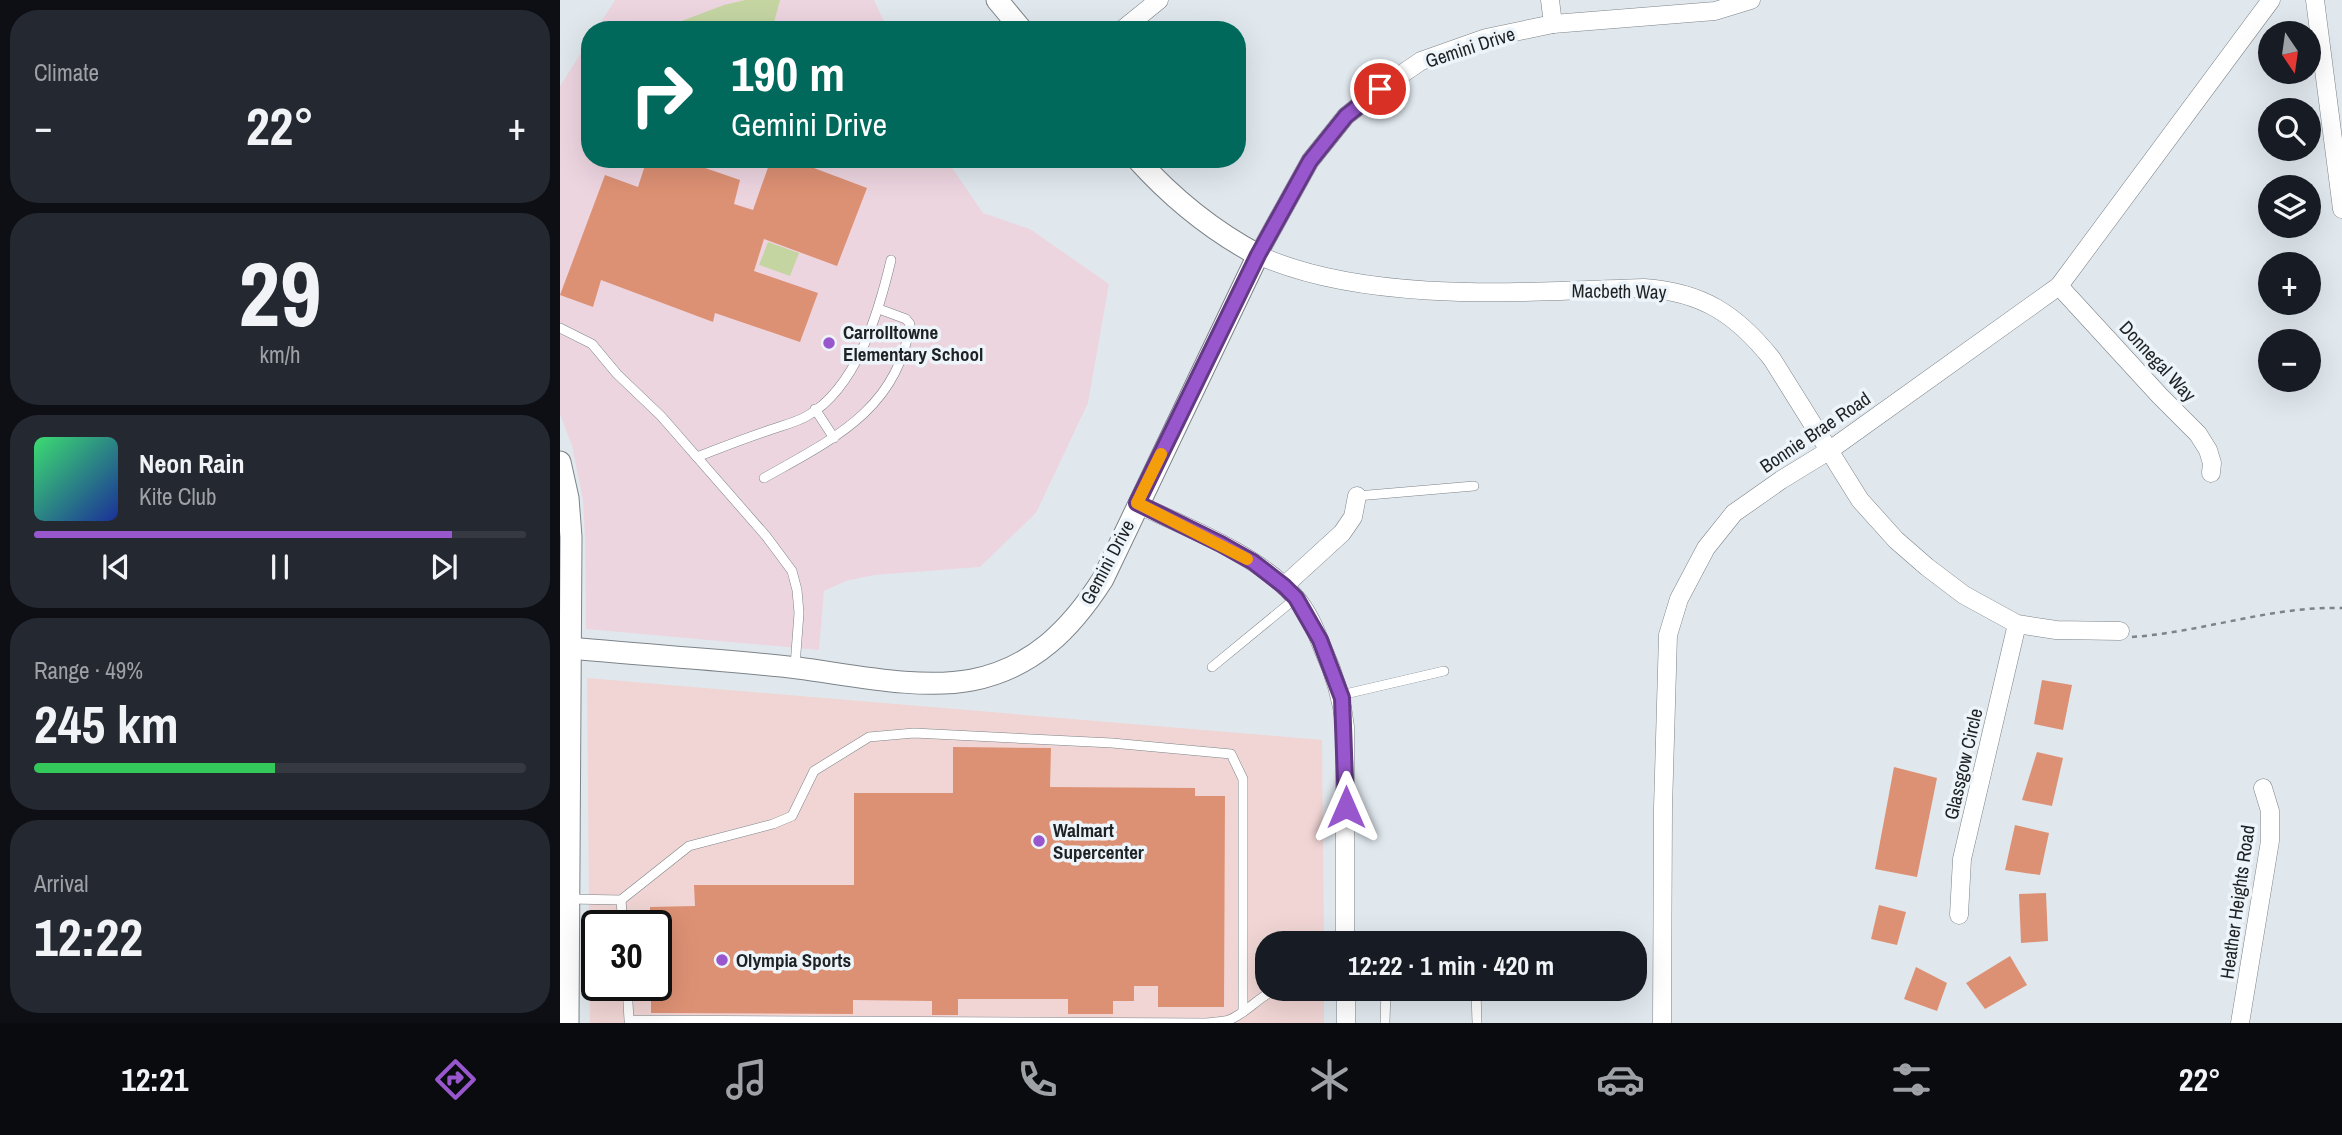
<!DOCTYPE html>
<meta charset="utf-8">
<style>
:root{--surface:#171b24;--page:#242831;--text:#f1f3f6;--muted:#9ea1a6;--line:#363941;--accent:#9857cd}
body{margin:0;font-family:"Archivo Narrow",sans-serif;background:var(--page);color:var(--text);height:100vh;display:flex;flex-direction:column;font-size:26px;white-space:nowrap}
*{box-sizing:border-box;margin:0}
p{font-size:23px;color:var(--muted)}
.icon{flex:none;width:38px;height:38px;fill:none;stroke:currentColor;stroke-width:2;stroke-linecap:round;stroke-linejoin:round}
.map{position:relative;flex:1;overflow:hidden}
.side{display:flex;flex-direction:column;gap:10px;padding:10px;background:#0d0f14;width:560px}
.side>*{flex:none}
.top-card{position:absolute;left:21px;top:21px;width:665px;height:147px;border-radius:28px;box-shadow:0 7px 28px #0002;background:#00695c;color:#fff;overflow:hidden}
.needle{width:46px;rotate:167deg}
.tools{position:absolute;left:1698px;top:21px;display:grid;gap:14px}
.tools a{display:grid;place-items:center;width:63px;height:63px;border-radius:50%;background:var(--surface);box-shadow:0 7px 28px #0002;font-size:35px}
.speed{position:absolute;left:21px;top:910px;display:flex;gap:14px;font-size:35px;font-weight:700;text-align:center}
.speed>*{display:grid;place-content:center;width:91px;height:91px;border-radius:50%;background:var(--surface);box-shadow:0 7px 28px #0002;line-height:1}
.speed .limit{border:4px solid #111;border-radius:10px;background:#fff;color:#111}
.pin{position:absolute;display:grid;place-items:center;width:60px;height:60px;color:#fff;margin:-30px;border:4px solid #fff;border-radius:50%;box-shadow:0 2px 7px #0007}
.me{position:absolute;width:77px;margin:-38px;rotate:0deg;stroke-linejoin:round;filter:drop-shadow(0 0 5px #0008)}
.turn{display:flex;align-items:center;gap:24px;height:147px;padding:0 35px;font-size:32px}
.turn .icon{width:91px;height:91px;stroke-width:2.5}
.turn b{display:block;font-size:49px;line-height:60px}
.big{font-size:52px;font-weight:800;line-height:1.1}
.side .card{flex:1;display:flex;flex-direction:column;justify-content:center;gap:10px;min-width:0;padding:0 24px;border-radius:28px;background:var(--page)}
.side .dial{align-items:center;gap:0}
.dial b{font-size:91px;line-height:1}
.song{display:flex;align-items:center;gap:21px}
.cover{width:84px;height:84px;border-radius:10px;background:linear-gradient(135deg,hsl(140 70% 55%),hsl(230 70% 35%))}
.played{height:7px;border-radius:4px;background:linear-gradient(90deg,var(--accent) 85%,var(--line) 85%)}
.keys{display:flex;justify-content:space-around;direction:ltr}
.heat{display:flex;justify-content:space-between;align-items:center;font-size:38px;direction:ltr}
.charge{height:10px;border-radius:5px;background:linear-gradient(90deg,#34c759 49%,var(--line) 0)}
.trip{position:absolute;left:695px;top:931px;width:392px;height:70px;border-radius:28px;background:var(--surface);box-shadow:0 7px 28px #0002;font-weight:800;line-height:70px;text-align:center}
.tab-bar{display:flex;height:112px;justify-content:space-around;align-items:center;background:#090b0e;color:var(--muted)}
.tab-bar .icon{width:49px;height:49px}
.tab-bar .current{color:var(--accent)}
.tab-bar b{font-size:32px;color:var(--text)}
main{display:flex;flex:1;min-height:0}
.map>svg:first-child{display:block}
</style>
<main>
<section class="side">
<div class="card"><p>Climate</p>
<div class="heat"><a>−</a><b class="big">22°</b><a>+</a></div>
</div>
<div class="card dial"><b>29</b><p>km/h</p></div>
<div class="card">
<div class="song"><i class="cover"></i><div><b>Neon Rain</b><p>Kite Club</p></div></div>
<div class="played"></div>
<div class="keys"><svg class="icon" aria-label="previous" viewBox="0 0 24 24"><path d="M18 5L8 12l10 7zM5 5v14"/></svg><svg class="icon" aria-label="pause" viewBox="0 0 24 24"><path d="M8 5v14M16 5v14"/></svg><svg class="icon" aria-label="next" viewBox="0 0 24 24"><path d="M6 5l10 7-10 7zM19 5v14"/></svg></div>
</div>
<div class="card"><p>Range · 49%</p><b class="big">245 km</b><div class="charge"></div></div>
<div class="card"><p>Arrival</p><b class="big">12:22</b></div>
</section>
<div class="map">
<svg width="1782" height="1023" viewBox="0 0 1782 1023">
<rect width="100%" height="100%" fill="#e0e8ee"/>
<path fill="#f0d5d4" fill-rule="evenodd" d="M 27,678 L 762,740 L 764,943 L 707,943 L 707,989 L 764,989 L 764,1023 L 30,1023 ZM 37,926 L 96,926 L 96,985 L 37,985 Z"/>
<g fill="#edd5e0">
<polygon points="55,0 314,0 328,30 36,30"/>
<polygon points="30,39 30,159 386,159 423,213 470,229 549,284 528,403 476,513 420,567 314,575 286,581 264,591 259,650 26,629 25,537 23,500 12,446 0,414 0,86"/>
</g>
<g fill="#c5d5a2">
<polygon points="185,0 220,0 212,30 114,30 111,25 164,5"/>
<polygon points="208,242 239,253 230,276 199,265"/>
</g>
<g fill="#dd9174">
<polygon points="87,159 119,159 180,180 174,204 193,210 211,159 230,159 307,188 277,266 204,239 194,271 258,293 240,342 155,313 153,322 41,280 33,307 0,295 45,175 78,187"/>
<polygon points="1482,680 1512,685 1503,730 1474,724"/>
<polygon points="393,747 491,748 490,787 635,788 635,796 665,796 664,1007 598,1007 598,986 574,986 574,1001 553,1001 553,1014 508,1014 508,999 398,999 398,1015 372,1015 372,1001 293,1000 293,1014 91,1013 91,985 96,985 96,926 90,926 90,907 135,906 134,885 294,885 294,793 393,793"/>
<polygon points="1477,752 1503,758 1492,806 1462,800"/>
<polygon points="1334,767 1377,778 1357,877 1315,869"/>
<polygon points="1455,825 1489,833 1480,875 1445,870"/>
<polygon points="1486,893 1488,941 1461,943 1459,894"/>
<polygon points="1319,905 1346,912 1337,945 1311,939"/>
<polygon points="1450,956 1467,985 1425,1009 1406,983"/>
<polygon points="1356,967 1387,983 1377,1011 1344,999"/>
</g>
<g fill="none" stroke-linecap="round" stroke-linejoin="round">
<defs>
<g id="service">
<polyline points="0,328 32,344 57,374 101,416 206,536 232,571 237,590 239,613 235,666"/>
<polyline points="255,409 274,438"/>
<path d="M 137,457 C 160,448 183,439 207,431 C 220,426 235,423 247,416 C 297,388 319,311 331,260"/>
<path d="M 204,478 C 271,440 338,410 350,324 L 346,319 L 319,309"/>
<polyline points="797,496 914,486"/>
<polyline points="652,667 736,598"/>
<polyline points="781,695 884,671"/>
<polyline points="9,899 61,900 63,926"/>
<polyline points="61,900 129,846 213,824 232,816 254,771 309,737 354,733 552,743 671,754 683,779 683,1012"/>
<path d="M 67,985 L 69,1020 L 646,1023 C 653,1022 662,1022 669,1020 C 687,1013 699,996 717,989"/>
<polyline points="825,1023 826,989 916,991 917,1023"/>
</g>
<g id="minor">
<polyline points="990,0 993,24"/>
<path d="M 1191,0 L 1155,11 L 993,24 L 926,38 L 861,61 L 820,89 L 786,116 L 750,161 L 698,255 C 807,304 965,292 1084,288 C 1142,292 1176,314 1212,359 L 1300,500 L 1336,540 L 1367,567 L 1404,595 L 1457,624 L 1496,630 L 1560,631"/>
<polyline points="1755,0 1782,209"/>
<polyline points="562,30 599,0"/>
<polyline points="1499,286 1600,396 1638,434 1648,450 1652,463 1651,473"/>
<path d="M 577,504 C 626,527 699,555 735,597 C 748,611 756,631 763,649 C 775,675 782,698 785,727 L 785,943"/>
<polyline points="724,586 782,533 793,517 797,496"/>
<polyline points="1399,915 1402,859 1457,624"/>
<polyline points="786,989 786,1023"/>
<polyline points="1102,1023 1103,808 1108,635 1119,599 1146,548 1174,513 1221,480 1270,450 1499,286 1711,0"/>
<polyline points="1680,1023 1710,841 1710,811 1703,788"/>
</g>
<g id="tertiary">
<polyline points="437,0 462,30"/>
<polyline points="0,462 8,498 11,537 8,1023"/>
<path d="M 0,647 C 79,655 159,659 238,668 C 292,675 360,690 412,680 C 473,668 511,629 543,579 L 698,255 C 651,230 613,199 577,159"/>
</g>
</defs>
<use href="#service" stroke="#7c8388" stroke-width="10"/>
<use href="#minor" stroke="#7c8388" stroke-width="19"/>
<use href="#tertiary" stroke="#7c8388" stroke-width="23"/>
<path stroke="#7e8387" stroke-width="2.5" stroke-dasharray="5 5" stroke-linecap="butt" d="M 1572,637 C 1643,632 1711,606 1782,608"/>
<use href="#service" stroke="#fff" stroke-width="9"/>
<use href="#minor" stroke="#fff" stroke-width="18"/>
<use href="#tertiary" stroke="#fff" stroke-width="21"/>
</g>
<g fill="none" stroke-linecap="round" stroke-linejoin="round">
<defs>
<polyline id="route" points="786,807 782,698 760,640 736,598 724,586 693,562 661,544 577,503 698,255 750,161 786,116 820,89"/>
</defs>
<use href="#route" stroke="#633985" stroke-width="18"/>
<use href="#route" stroke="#9857cd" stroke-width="12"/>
<polyline stroke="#f59e0b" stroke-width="12" points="601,454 577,503 687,559"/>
</g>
<g fill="#9857cd" stroke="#edf5fb" stroke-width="2.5">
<circle cx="269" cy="343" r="7"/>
<circle cx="479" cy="841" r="7"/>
<circle cx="162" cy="960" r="7"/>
</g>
<g text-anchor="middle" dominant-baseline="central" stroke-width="7" stroke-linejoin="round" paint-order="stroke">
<g font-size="19" fill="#1f2224" stroke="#edf5fb">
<text transform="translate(910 47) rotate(-18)">Gemini Drive</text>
<text transform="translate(1059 291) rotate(1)">Macbeth Way</text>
<text transform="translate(1598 361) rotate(47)">Donnegal Way</text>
<text transform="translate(1255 432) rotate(-34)">Bonnie Brae Road</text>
<text transform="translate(547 562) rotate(-62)">Gemini Drive</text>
<text transform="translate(1403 764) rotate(-77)">Glassgow Circle</text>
<text transform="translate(1677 902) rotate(-82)">Heather Heights Road</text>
</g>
<g font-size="19" font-weight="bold" fill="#1f2224" stroke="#edf5fb" text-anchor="start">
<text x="283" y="332">Carrolltowne<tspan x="283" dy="22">Elementary School</tspan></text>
<text x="493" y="830">Walmart<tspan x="493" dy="22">Supercenter</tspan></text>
<text x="176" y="960">Olympia Sports</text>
</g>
</g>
</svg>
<div class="tools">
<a><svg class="needle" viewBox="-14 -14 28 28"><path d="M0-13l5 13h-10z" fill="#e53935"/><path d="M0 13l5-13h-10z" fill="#9ea1a6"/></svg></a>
<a><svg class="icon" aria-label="search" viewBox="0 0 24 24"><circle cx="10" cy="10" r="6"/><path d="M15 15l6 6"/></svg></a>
<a><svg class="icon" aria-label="layers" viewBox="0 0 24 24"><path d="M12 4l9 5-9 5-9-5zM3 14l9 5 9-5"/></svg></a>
<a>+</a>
<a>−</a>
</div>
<div class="speed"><div class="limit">30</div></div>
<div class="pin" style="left:820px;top:89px;background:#d93025"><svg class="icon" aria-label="arrive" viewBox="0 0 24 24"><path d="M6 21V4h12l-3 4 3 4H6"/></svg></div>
<svg class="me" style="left:786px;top:807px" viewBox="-20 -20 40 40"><path d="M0-17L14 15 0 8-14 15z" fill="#9857cd" stroke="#fff" stroke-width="4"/></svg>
<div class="trip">12:22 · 1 min · 420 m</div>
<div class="top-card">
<div class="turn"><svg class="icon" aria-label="right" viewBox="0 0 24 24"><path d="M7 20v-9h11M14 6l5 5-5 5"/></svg><div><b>190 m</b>Gemini Drive</div></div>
</div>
</div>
</main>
<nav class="tab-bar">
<b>12:21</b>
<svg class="icon current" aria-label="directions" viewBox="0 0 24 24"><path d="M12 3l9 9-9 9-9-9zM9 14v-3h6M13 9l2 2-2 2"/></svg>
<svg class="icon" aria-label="music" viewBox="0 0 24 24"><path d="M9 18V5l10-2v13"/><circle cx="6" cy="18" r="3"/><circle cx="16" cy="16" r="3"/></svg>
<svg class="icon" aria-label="phone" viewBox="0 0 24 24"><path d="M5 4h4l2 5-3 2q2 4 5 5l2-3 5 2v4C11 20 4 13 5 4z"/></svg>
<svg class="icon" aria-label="climate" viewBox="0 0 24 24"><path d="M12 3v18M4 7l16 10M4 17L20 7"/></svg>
<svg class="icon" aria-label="car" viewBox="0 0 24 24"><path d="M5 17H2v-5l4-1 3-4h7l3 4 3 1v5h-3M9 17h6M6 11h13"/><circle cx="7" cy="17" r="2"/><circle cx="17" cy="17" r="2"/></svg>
<svg class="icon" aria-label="filters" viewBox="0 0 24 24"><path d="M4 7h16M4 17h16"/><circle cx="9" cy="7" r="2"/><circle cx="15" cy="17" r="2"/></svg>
<b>22°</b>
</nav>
